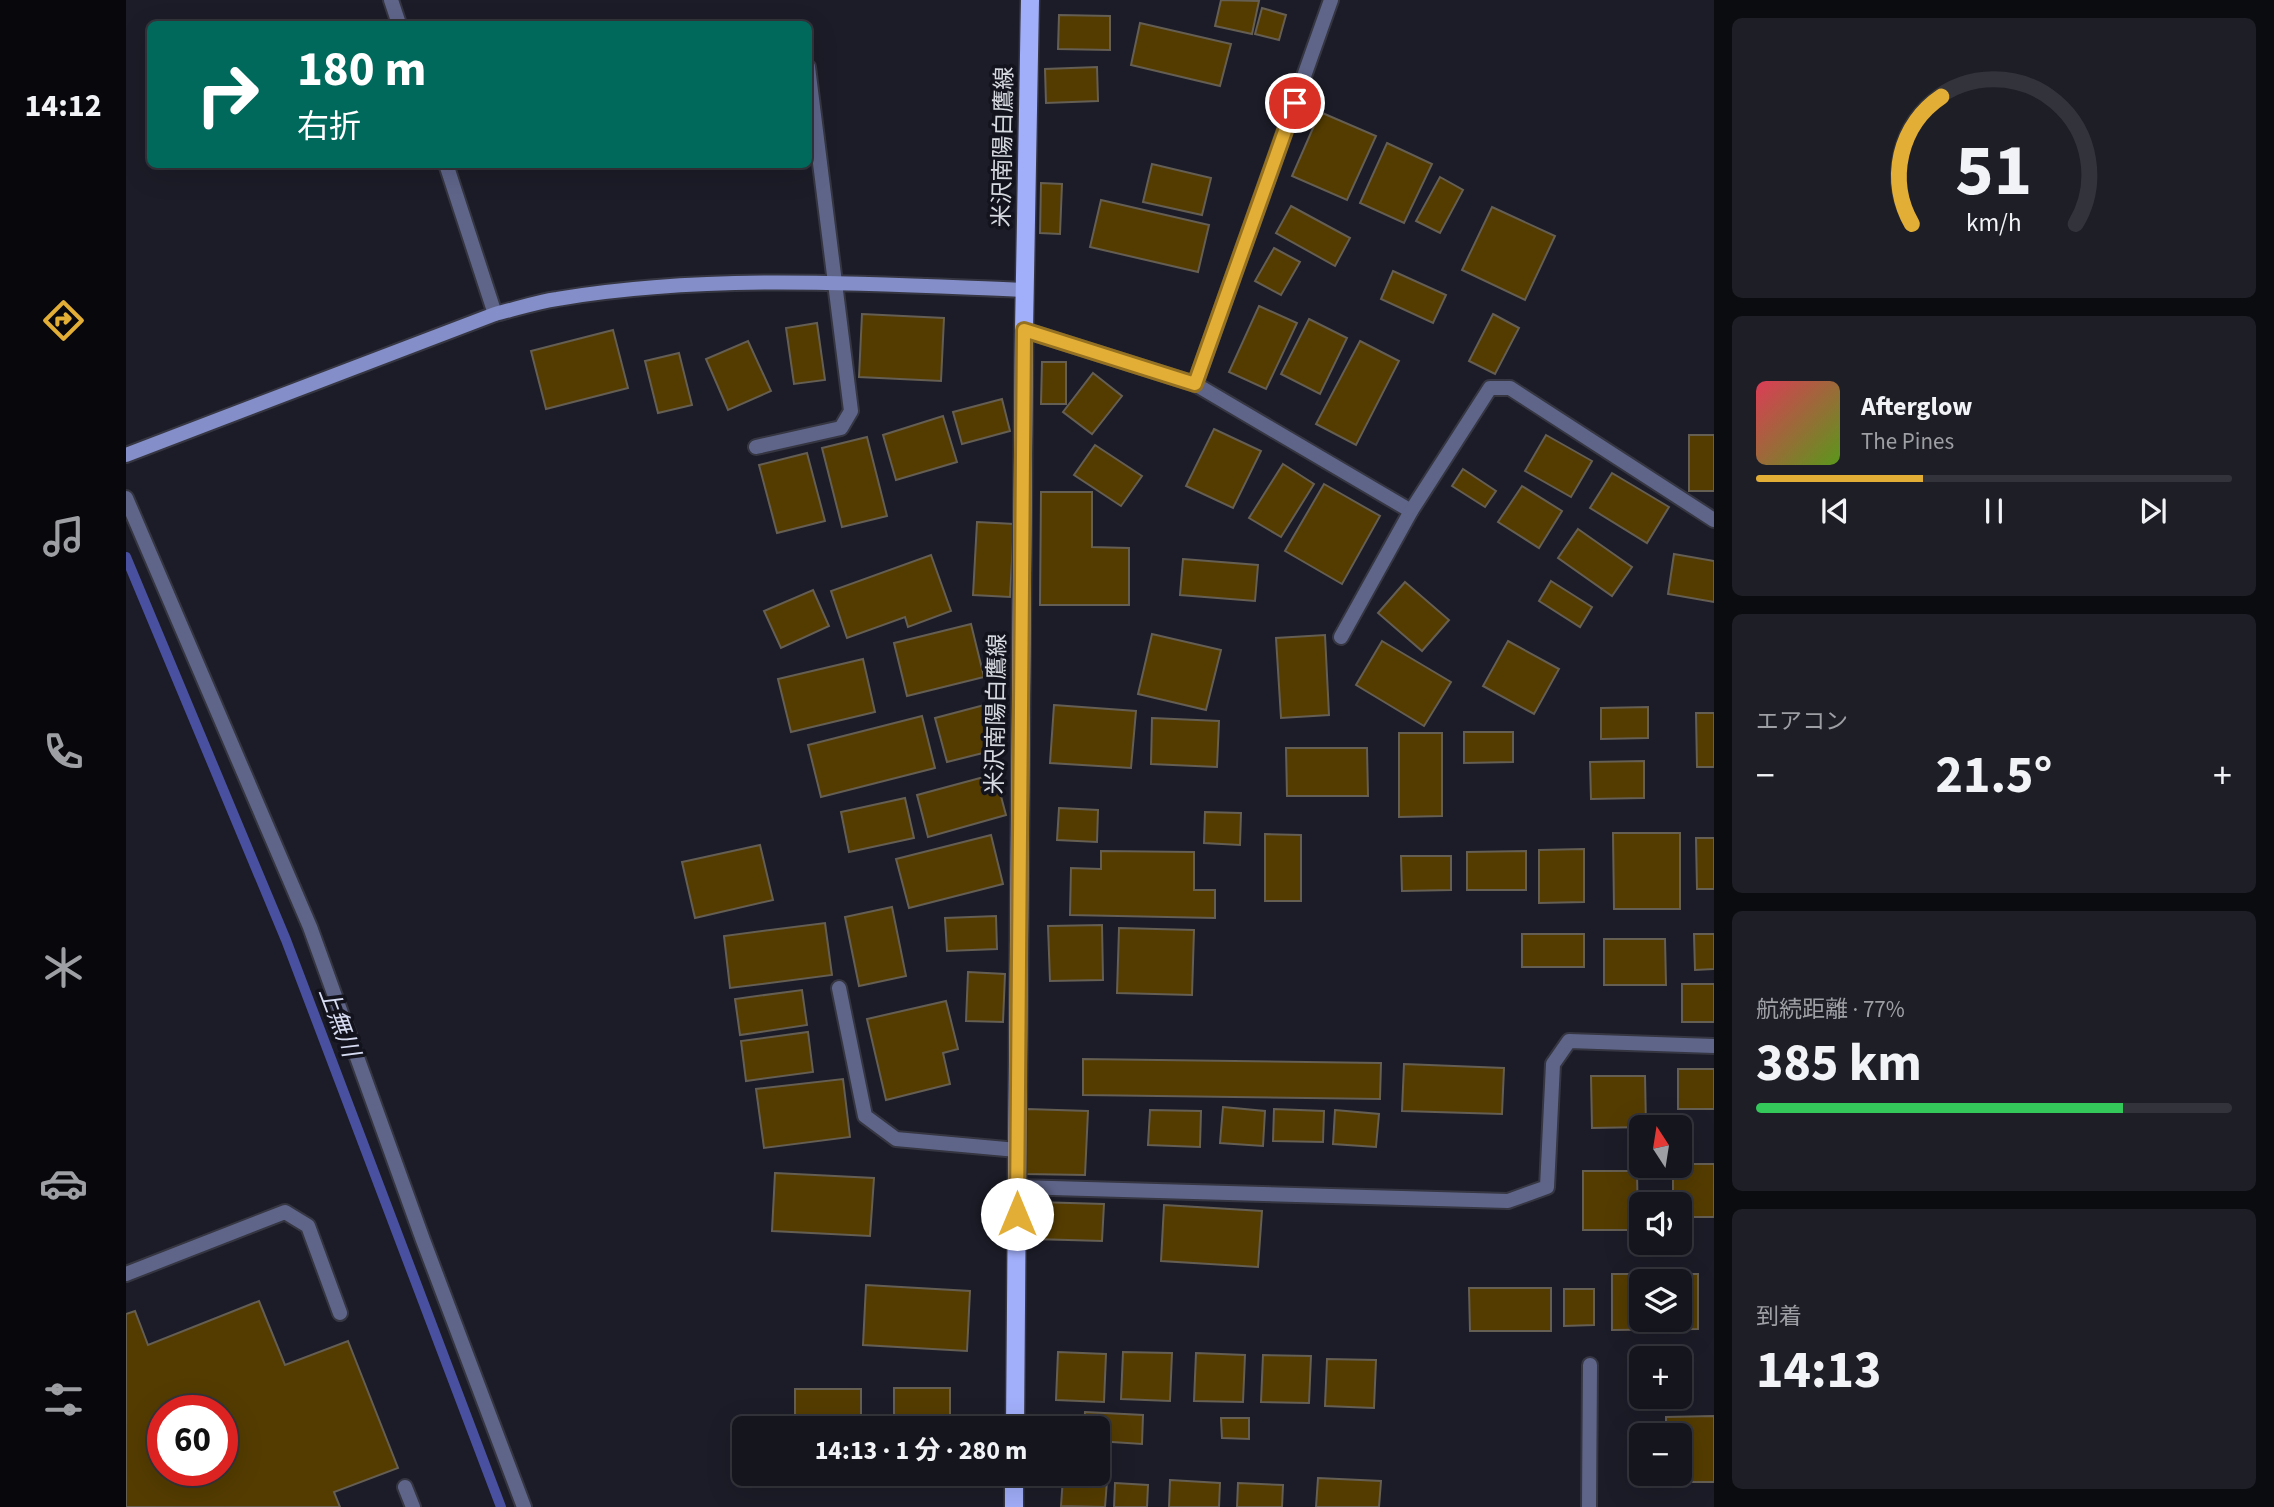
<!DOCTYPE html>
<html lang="ja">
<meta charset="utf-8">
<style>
:root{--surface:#14151d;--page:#1d1e26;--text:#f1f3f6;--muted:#9d9fa4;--line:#33343b;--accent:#e3ae35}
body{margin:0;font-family:"Source Sans 3","Noto Sans JP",sans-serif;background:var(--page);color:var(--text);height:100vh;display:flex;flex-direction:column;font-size:26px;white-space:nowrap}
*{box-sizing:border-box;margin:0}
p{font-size:23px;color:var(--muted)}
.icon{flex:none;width:38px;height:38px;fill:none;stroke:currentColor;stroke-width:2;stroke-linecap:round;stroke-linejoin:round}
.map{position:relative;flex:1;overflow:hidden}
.panel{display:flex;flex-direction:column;gap:18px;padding:18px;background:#0b0c10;width:560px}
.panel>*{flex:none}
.guide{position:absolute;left:21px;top:21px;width:665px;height:147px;border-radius:10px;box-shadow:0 7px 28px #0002,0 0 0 2px var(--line);background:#00695c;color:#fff;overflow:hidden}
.needle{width:46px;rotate:348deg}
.buttons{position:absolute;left:1503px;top:1115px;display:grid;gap:14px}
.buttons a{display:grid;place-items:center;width:63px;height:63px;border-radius:10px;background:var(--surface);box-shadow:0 7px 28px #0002,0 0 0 2px var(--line);font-size:35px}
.speed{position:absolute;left:21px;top:1395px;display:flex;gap:14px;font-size:35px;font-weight:700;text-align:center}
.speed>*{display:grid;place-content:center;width:91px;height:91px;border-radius:50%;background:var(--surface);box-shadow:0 7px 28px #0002,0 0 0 2px var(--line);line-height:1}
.speed .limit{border:10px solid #d22;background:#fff;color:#111}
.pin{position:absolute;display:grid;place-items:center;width:60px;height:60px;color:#fff;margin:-30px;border:4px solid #fff;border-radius:50%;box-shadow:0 2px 7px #0007}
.me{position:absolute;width:77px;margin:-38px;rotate:0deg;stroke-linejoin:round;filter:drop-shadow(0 0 5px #0008)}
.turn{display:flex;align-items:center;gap:24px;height:147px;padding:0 35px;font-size:32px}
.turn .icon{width:91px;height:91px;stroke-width:2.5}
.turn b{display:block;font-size:49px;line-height:60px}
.big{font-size:52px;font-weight:700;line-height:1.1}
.panel .tile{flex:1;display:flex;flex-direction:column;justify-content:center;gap:10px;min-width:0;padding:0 24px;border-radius:10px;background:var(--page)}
.panel .dial{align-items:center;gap:0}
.dial svg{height:182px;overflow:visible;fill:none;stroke:var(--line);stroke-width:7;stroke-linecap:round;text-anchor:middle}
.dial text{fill:var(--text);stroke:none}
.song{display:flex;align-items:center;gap:21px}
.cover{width:84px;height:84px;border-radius:10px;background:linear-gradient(135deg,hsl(350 70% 55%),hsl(90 70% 35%))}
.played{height:7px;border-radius:4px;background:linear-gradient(90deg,var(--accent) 35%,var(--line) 35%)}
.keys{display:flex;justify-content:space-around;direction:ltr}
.heat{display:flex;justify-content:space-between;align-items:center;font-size:38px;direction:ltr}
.charge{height:10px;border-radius:5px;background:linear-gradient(90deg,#34c759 77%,var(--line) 0)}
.trip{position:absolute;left:606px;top:1416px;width:378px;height:70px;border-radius:10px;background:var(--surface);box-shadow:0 7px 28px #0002,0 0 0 2px var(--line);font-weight:700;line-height:70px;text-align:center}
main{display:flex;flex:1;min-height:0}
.dock{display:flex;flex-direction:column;width:126px;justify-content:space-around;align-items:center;background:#08080c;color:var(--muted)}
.dock .icon{width:49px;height:49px}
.dock .selected{color:var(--accent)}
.dock b{font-size:32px;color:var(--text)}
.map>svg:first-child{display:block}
</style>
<main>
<nav class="dock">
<b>14:12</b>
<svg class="icon selected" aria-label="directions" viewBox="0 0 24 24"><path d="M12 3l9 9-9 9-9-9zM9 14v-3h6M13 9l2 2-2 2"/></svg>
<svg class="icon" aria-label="music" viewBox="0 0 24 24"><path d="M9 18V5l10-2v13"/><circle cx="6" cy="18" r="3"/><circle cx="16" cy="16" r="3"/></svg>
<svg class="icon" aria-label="phone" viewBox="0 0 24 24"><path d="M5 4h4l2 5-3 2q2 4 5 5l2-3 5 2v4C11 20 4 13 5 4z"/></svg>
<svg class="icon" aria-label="climate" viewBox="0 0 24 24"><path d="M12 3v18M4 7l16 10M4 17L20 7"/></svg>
<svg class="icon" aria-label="car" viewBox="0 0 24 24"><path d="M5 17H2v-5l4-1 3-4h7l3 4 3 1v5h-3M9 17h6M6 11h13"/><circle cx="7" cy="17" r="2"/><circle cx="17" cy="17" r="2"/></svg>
<svg class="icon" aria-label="filters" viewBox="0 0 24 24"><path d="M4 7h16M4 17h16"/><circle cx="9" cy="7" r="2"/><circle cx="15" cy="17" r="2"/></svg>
</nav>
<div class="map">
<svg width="1588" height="1507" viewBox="0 0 1588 1507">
<rect width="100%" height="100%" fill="#1b1c27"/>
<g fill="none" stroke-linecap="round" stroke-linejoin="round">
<polyline stroke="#4950a0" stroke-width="10" points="0,557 160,940 375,1507"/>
</g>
<g fill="#543c00" stroke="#655e53" stroke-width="2" fill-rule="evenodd">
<polygon points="1095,0 1133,1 1126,34 1089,26"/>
<polygon points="1136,8 1160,15 1153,40 1129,34"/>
<polygon points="933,15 984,16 984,50 932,49"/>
<polygon points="1014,23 1105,44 1094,86 1005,65"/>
<polygon points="971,67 972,101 920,103 919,69"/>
<polygon points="1194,112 1250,136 1221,200 1166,176"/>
<polygon points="1261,143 1306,164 1278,223 1234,203"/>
<polygon points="1026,164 1085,178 1076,215 1017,202"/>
<polygon points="1314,177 1337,190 1314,233 1290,221"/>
<polygon points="915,183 936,184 934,234 914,233"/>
<polygon points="975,200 1083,225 1072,272 964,247"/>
<polygon points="1165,206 1224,238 1209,266 1150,233"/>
<polygon points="1366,207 1429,236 1399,300 1336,270"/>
<polygon points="1148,248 1174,262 1155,295 1129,281"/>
<polygon points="1267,271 1320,295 1307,323 1255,299"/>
<polygon points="1133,306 1171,323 1140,389 1103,372"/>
<polygon points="736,314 818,318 815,381 733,377"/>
<polygon points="1367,314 1393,328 1369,374 1343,361"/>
<polygon points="1183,319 1221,338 1194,394 1155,374"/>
<polygon points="691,323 699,380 668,384 660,328"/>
<polygon points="487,330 502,388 420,409 405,351"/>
<polygon points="622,341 645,391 602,410 580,359"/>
<polygon points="1234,341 1273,361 1230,445 1190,424"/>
<polygon points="553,353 566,405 532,413 519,361"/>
<polygon points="916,362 940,362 940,404 915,404"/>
<polygon points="967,373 996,396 966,434 937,412"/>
<polygon points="876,399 884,431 836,444 827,412"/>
<polygon points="817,416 831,462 770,480 757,435"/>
<polygon points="1088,429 1135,451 1107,508 1060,486"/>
<polygon points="1420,435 1466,461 1445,497 1399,471"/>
<rect x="1563" y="435" width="25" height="56"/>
<polygon points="741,437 761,516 716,527 696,448"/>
<polygon points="969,445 1016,476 995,506 948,475"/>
<polygon points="681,453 699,521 651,533 633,465"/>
<polygon points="1157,464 1188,484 1155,537 1123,518"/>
<polygon points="1337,469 1370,491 1359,507 1326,486"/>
<polygon points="1486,473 1543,507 1521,543 1464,508"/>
<polygon points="1198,484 1254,516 1216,584 1159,551"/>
<polygon points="1396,486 1436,511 1413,548 1372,522"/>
<polygon points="915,492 966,492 966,547 1003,548 1003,605 914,605"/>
<polygon points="851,522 888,524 884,597 847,595"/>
<polygon points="1452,529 1506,567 1486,596 1432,558"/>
<polygon points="1548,554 1588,561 1588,602 1542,594"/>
<polygon points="805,555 825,611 782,627 779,617 721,638 705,591"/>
<polygon points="1057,559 1132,565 1129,601 1054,595"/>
<polygon points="1425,581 1466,607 1454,627 1413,601"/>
<polygon points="1279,582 1323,620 1296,651 1252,613"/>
<polygon points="687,590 703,626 655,648 638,611"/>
<polygon points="845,624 858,677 781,696 768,643"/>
<polygon points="1026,634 1095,650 1080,710 1012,694"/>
<polygon points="1199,635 1203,715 1155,718 1150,638"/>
<polygon points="1256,641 1325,682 1298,726 1230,685"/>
<polygon points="1382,641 1433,669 1408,714 1357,686"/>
<polygon points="737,659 749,712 665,732 652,679"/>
<polygon points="866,703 877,748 821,762 809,718"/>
<polygon points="928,705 1010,711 1005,768 924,763"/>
<polygon points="1522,707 1522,738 1475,739 1475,708"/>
<polygon points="1570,713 1588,713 1588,767 1571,767"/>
<polygon points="796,716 809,768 695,797 682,745"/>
<polygon points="1026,718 1093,721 1091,767 1025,764"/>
<polygon points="1338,732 1387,732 1387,762 1338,763"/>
<polygon points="1273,733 1316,733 1316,816 1273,817"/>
<polygon points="1160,748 1241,748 1242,796 1161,796"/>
<polygon points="1518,761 1518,798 1465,799 1464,762"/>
<polygon points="869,774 880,815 802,837 791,795"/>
<polygon points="779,798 788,838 723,852 715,812"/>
<polygon points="933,808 972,810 971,842 931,840"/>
<polygon points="1079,812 1115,813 1114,845 1078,843"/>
<polygon points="1487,833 1554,833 1554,909 1488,909"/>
<polygon points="1139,834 1175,835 1175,901 1139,901"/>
<polygon points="865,835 877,884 783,908 770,859"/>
<polygon points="1570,838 1588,838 1588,889 1571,889"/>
<polygon points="634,845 647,900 569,918 556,862"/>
<polygon points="1458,849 1458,902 1413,903 1413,850"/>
<polygon points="975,851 1068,852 1068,890 1089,890 1089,918 944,915 945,868 975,869"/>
<polygon points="1400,851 1400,890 1341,890 1341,852"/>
<polygon points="1275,856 1325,856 1325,890 1276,891"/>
<polygon points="766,907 780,976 733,986 719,917"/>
<polygon points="870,916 871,949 821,951 819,918"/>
<polygon points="699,923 706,975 604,988 598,936"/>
<polygon points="976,925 977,980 924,981 922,926"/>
<polygon points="993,928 1068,930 1066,995 991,993"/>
<rect x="1396" y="934" width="62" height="33"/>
<polygon points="1568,934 1588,934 1588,969 1569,970"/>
<polygon points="1478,939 1539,939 1540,985 1478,985"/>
<polygon points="842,972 879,974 877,1022 840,1021"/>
<rect x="1556" y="984" width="32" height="38"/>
<polygon points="676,990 681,1025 614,1035 609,999"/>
<polygon points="820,1001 832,1049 817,1053 824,1084 760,1100 741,1019"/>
<polygon points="682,1032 687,1072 620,1081 615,1041"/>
<polygon points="957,1059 1255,1063 1254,1099 957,1095"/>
<polygon points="1278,1064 1378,1068 1376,1114 1276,1111"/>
<rect x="1552" y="1069" width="36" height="40"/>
<polygon points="1465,1076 1519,1076 1520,1127 1466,1128"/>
<polygon points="717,1079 724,1137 638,1148 630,1089"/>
<polygon points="1097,1107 1139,1111 1137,1146 1094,1143"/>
<polygon points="901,1109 962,1111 959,1175 899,1174"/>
<polygon points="1148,1109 1198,1111 1197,1142 1147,1141"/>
<polygon points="1024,1110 1075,1111 1074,1147 1022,1145"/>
<polygon points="1209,1110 1253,1114 1250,1147 1207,1144"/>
<polygon points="1554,1164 1588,1164 1588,1217 1554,1217 1554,1204 1547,1204 1547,1166"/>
<polygon points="1457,1171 1511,1171 1512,1230 1457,1230"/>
<polygon points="649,1173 748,1178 744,1236 646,1231"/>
<polygon points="910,1202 978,1204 976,1241 908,1239"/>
<polygon points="1038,1205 1136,1211 1132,1267 1035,1261"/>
<path d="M 1486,1274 L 1572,1274 L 1572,1329 L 1486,1330 ZM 1516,1281 L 1554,1281 L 1554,1320 L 1516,1320 Z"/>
<polygon points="740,1285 844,1291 841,1351 737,1345"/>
<polygon points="1343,1288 1425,1288 1425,1331 1344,1331"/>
<polygon points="1438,1289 1468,1289 1468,1325 1438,1326"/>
<path d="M 133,1301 L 159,1365 L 222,1341 L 272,1468 L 208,1492 L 214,1507 L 0,1507 L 0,1314 L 9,1311 L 22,1345 ZM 37,1410 L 96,1410 L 96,1470 L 37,1470 Z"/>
<polygon points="932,1352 980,1354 978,1402 930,1400"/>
<polygon points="997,1352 1046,1353 1044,1401 995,1399"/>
<polygon points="1070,1353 1119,1355 1117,1402 1068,1401"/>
<polygon points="1137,1355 1185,1356 1183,1403 1135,1402"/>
<polygon points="1201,1359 1250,1360 1248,1408 1199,1406"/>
<rect x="768" y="1388" width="56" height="40"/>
<rect x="669" y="1389" width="66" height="39"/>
<polygon points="959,1412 1017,1415 1016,1444 971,1441 971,1428 958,1428"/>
<polygon points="1588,1416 1588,1482 1540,1482 1540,1474 1554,1474 1554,1435 1540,1435 1540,1417"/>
<polygon points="1095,1418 1123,1418 1123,1439 1096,1438"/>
<polygon points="937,1477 981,1481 979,1507 935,1506"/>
<polygon points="1192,1478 1255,1481 1253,1507 1190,1507"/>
<polygon points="1044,1480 1094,1483 1093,1507 1043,1507"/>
<polygon points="989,1483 1022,1485 1021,1507 988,1507"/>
<polygon points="1112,1483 1157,1485 1156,1507 1111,1507"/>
</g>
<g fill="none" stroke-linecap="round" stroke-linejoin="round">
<defs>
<g id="lane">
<polyline points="265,0 273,24"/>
<polyline points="320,164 369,314"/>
<polyline points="898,330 1069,384 1285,511"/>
<polyline points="1069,384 1205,0"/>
<polyline points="630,447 715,428 725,411 682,67"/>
<polyline points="0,498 184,927 297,1240 398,1507"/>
<polyline points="1215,637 1285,511 1364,388 1384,388 1588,520"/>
<polyline points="713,988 739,1116 770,1139 891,1150"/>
<polyline points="891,1187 1382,1201 1421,1187 1427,1064 1443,1041 1588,1046"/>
<polyline points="0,1274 159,1212 182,1226 214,1313"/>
<polyline points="279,1487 287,1507"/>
<polyline points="1463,1507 1464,1365"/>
</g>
<path id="secondary" d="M 0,455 L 369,314 C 390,309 410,302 431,299 C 585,273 744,284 899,290"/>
<g id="primary">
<polyline points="889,1428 898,330 904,0"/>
<polyline points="888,1507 888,1474"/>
</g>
</defs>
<use href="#lane" stroke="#353641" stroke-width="18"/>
<use href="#secondary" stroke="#353641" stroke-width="18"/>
<use href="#primary" stroke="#353641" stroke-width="21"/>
<use href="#lane" stroke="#5f6589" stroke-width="14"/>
<use href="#secondary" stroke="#848ec8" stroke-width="14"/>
<use href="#primary" stroke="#a1aef9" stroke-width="18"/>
</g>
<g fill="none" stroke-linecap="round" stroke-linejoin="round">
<defs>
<polyline id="route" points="891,1214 898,330 1069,384 1169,103"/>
</defs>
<use href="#route" stroke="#947122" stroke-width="18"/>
<use href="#route" stroke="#e3ae35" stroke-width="12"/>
</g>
<g text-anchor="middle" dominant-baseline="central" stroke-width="7" stroke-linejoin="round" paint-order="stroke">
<g font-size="23" fill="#d7d9e0" stroke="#12131d">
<text transform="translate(877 147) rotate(-89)">米沢南陽白鷹線</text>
<text transform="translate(870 714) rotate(-89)">米沢南陽白鷹線</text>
</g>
<g font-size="24" font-style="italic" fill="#d6dbf2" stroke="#12131d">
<text transform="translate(213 1022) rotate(69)">上無川</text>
</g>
</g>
</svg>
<div class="buttons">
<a><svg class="needle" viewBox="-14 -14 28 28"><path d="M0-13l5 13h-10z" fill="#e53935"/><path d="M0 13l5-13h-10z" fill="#9d9fa4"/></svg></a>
<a><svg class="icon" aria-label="sound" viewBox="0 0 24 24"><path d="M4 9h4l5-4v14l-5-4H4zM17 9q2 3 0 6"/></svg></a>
<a><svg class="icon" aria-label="layers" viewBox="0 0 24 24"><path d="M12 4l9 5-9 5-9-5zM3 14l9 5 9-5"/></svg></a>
<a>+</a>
<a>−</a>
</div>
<div class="speed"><div class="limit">60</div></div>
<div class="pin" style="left:1169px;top:103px;background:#d93025"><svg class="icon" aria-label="arrive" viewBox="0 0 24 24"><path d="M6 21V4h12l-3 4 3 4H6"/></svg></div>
<svg class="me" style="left:891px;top:1214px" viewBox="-20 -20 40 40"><circle r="19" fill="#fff"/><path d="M0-13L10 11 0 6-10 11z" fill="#e3ae35"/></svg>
<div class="trip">14:13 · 1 分 · 280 m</div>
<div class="guide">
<div class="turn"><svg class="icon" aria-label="right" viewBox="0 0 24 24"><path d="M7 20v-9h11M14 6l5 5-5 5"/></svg><div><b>180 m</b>右折</div></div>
</div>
</div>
<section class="panel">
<div class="tile dial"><svg viewBox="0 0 100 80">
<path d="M14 69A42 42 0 1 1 86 69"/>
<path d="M14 69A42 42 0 0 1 27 13" stroke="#e3ae35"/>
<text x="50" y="56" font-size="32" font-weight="700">51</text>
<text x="50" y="72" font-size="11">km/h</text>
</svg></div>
<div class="tile">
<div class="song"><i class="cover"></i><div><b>Afterglow</b><p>The Pines</p></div></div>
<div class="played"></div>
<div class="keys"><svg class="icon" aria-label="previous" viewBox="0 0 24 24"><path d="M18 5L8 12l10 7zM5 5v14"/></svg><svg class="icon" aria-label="pause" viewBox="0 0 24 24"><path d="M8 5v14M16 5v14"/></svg><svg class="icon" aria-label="next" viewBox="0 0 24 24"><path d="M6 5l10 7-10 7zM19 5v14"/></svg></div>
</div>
<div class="tile"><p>エアコン</p>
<div class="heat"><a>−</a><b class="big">21.5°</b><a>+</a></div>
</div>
<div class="tile"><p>航続距離 · 77%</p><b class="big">385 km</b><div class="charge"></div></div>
<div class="tile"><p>到着</p><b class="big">14:13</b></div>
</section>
</main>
